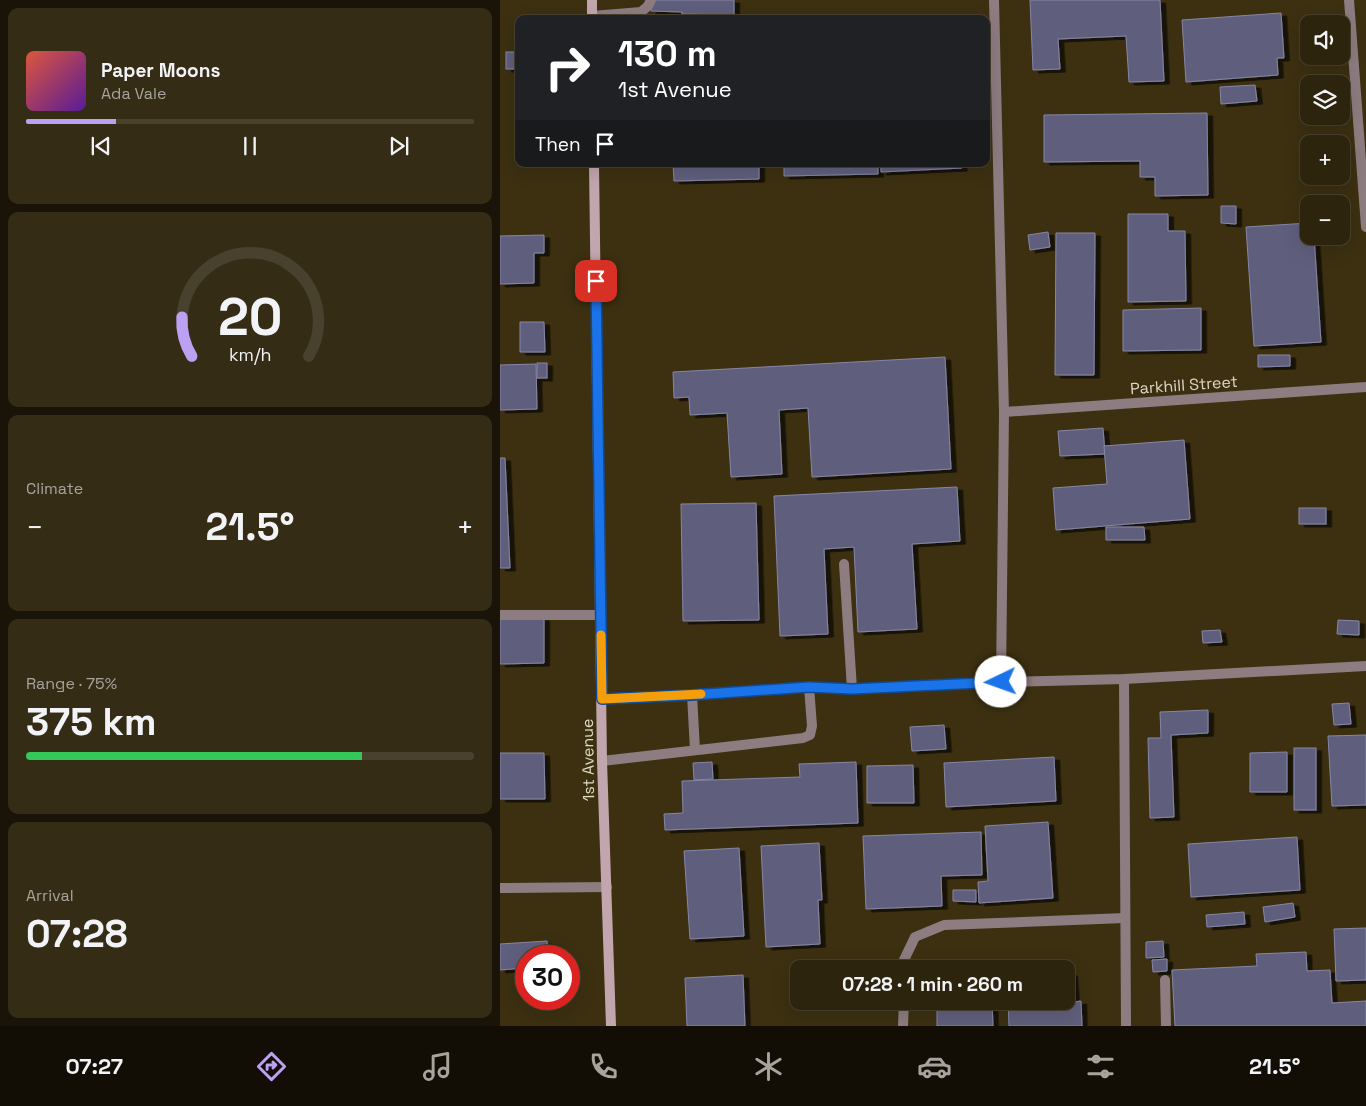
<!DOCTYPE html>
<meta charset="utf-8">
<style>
:root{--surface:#2d240d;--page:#352c16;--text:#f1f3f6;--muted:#a7a49d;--line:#48412e;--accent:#bca0f2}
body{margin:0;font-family:"Space Grotesk",sans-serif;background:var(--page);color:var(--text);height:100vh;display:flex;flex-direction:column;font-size:19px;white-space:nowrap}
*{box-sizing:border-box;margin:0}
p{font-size:16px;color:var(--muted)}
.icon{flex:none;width:28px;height:28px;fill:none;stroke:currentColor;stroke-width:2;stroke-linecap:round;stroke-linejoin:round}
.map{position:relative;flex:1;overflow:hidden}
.side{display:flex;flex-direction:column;gap:8px;padding:8px;background:#191407;width:500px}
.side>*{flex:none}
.banner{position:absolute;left:15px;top:15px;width:475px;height:152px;border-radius:10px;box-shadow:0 5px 20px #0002,0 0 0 1px var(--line);background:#202124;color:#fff;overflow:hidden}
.controls{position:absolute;left:800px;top:15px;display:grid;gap:10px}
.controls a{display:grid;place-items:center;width:50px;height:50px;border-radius:10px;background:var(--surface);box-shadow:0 5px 20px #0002,0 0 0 1px var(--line);font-size:25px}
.speed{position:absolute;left:15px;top:945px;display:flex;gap:10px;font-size:25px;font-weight:700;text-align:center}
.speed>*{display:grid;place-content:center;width:65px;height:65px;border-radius:50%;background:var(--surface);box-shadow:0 5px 20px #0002,0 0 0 1px var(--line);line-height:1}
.speed .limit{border:8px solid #d22;background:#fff;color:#111}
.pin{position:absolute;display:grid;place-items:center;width:42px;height:42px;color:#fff;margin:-21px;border-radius:10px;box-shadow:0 2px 8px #0006}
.me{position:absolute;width:55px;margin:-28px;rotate:267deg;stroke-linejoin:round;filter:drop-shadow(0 0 4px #0008)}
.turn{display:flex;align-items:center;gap:18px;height:105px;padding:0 20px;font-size:22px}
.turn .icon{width:65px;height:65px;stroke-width:2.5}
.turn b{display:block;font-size:35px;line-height:42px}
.then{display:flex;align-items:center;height:48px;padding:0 20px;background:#0003;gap:10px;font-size:19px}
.big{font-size:38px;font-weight:600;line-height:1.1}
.side .widget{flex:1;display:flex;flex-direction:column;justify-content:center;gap:8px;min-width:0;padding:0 18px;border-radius:10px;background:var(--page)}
.side .dial{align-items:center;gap:0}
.dial svg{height:130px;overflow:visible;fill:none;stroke:var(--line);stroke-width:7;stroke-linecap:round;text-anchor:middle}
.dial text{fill:var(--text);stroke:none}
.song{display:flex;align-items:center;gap:15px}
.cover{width:60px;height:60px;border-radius:8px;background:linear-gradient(135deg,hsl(10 70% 55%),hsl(270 70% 35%))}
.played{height:5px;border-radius:2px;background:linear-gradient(90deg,var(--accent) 20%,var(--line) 20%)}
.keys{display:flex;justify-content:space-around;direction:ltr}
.heat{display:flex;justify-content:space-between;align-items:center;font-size:28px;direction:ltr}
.charge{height:8px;border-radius:4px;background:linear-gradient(90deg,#34c759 75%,var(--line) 0)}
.trip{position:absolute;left:290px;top:960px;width:285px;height:50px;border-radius:10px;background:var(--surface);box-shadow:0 5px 20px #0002,0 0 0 1px var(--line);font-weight:600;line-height:50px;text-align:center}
.tab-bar{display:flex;height:80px;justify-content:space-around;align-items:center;background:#120e05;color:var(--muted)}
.tab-bar .icon{width:35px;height:35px}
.tab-bar .selected{color:var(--accent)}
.tab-bar b{font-size:22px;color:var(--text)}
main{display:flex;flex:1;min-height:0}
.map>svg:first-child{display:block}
</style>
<main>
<section class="side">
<div class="widget">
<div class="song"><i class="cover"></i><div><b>Paper Moons</b><p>Ada Vale</p></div></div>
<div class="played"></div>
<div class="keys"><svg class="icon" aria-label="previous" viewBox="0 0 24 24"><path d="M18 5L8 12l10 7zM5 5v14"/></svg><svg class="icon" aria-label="pause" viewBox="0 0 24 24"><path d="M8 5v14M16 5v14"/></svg><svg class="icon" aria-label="next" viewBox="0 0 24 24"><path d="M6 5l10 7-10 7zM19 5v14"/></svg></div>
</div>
<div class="widget dial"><svg viewBox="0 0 100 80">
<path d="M14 69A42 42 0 1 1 86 69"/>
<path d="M14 69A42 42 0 0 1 8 45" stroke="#bca0f2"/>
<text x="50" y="56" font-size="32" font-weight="700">20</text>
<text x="50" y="72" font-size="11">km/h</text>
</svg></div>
<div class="widget"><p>Climate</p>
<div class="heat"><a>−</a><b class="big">21.5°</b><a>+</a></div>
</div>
<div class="widget"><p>Range · 75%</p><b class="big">375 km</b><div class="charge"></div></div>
<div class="widget"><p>Arrival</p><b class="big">07:28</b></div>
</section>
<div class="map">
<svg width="866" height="1026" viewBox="0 0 866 1026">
<defs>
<filter id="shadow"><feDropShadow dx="5.5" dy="3" stdDeviation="0" flood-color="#0009"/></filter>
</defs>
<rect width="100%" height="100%" fill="#3c3011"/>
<g fill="#5e5e7d" stroke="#8686a7" filter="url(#shadow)">
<polygon points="152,0 234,0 234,15 182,14 182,12 151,11"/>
<polygon points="530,0 660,0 664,81 629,82 626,36 558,39 560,69 533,70"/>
<polygon points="781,13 784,58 777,58 778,75 686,82 682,20"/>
<rect x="6" y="52" width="13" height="17"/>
<polygon points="755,85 757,101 721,104 720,87"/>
<polygon points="707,113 708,195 655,196 655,177 640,177 640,161 544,162 544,115"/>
<polygon points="173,164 259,164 259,179 174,181"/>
<polygon points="284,164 378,164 378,174 284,176"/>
<polygon points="381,164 461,164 462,168 381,172"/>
<polygon points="721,206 736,206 736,224 721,223"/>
<polygon points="628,214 668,214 668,231 685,231 686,301 628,302"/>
<polygon points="809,223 809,236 814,236 821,342 754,346 746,227"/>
<polygon points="548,232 550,247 530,250 528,235"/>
<polygon points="556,233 595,233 594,375 555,375"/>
<polygon points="44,235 44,253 34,253 34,283 0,284 0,236"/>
<polygon points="701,308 701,350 623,351 623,310"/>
<polygon points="20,322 44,322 45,352 20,352"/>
<polygon points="758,355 790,355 790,366 758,367"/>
<polygon points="445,357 451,469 312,477 308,408 279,410 282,474 231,477 227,413 190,415 189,397 174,398 173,372"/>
<rect x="37" y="363" width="10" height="15"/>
<polygon points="36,364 37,409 0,410 0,365"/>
<polygon points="603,428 605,454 560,456 558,431"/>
<polygon points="684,440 690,519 556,530 553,488 607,484 604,446"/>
<polygon points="0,458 5,458 10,568 0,568"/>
<polygon points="457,487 460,541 412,544 417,629 358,632 354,547 324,549 328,634 280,636 274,496"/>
<polygon points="256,503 259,620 183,621 181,504"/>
<rect x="799" y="508" width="27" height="16"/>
<polygon points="606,527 644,527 645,540 606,540"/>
<polygon points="44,618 44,663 0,664 0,619"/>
<polygon points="838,620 859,621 859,635 837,634"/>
<polygon points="720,630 722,642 703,643 702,631"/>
<polygon points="849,703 851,724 834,725 832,704"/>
<polygon points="708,710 708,733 671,735 674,817 650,818 648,738 661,738 660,712"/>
<polygon points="444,725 446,749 412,751 410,727"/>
<polygon points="866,735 866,805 832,806 828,736"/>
<rect x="794" y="748" width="22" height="62"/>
<polygon points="787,752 787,792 750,792 750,753"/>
<polygon points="0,753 44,753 45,799 0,799"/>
<polygon points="554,757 556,801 446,807 444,763"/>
<polygon points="212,762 213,779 194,780 193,763"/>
<polygon points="356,762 358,823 165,830 164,814 183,813 182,781 300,777 299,764"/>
<polygon points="413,765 414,803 367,803 367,766"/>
<polygon points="548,822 553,898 479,903 478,882 488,881 485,826"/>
<polygon points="481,832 482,875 441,876 442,906 366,909 363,836"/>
<polygon points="797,837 800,890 691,897 688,844"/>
<polygon points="319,843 322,900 318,900 320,944 266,947 261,846"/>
<polygon points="239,848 244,936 190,939 184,851"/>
<polygon points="453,890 476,890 476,902 453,901"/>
<polygon points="793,903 795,917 765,922 763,907"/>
<polygon points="744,912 745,924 707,927 706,915"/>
<polygon points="866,928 866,980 836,981 834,929"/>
<polygon points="47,941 48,956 26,956 26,968 0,970 0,944"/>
<polygon points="663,941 664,957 646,958 646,942"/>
<polygon points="806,952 807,971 830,970 832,1003 866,1001 866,1026 675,1026 672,970 757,966 756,954"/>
<polygon points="667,959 667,971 653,972 652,960"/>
<polygon points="566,973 572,973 574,1002 581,1001 582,1026 509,1026 508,1001 566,1001"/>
<polygon points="243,975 245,1026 187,1026 185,978"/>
<polygon points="434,1001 492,1001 493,1026 437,1026 437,1010 434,1010"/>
</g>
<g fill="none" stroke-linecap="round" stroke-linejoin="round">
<g stroke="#8d7c80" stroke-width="10">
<polyline points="92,16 141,12 148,6 151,0"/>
<polyline points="344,564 352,689"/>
<polyline points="0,615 100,615"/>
<polyline points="192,695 195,750"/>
<polyline points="102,761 303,738 310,735 312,726 309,687"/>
<polyline points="665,980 666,1026"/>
</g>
<g stroke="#8d7c80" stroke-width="10">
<polyline points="494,0 504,412 501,682"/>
<polyline points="849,0 866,227"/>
<polyline points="504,412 866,387"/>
<polyline points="624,679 626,1026"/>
<polyline points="102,699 192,695 309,687 352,689 501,682 624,679 866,666"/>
<polyline points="0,888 107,887"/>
<polyline points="404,969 404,960 415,937 444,925 625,918"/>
<polyline points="403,1026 404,1001"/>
</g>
<g stroke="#c1a6ad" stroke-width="10">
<polyline points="92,0 92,19"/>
<polyline points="94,164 102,761 111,1026"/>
</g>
</g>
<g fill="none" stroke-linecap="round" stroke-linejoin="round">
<defs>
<polyline id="route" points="96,281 102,699 192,695 309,687 352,689 501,682"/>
</defs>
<use href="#route" stroke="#114b97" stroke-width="12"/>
<use href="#route" stroke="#1a73e8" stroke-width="9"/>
<polyline stroke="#f59e0b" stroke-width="9" points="101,635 102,699 201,694"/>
</g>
<g text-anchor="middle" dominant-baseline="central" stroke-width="4" stroke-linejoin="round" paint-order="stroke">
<g font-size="16" fill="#dfd7c6" stroke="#3c3011">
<text transform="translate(684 385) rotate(-4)">Parkhill Street</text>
<text transform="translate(88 760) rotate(-91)">1st Avenue</text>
</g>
</g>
</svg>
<div class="controls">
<a><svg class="icon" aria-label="sound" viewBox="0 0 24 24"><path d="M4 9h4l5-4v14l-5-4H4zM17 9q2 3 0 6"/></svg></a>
<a><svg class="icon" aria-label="layers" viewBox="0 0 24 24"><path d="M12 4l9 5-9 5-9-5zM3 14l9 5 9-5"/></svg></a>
<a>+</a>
<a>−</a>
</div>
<div class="speed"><div class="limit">30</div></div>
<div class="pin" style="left:96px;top:281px;background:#d93025"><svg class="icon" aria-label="arrive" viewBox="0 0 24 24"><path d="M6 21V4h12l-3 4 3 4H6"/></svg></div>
<svg class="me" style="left:501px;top:682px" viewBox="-20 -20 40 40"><circle r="19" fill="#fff"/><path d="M0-13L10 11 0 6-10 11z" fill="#1a73e8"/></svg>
<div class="trip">07:28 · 1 min · 260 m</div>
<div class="banner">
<div class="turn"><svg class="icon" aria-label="right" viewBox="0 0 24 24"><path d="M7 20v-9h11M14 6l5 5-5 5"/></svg><div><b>130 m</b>1st Avenue</div></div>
<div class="then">Then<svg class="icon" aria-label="arrive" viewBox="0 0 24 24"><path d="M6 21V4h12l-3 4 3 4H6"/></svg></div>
</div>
</div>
</main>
<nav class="tab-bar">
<b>07:27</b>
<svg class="icon selected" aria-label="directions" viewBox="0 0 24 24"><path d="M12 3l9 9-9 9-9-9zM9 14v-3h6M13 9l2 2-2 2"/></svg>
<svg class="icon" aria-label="music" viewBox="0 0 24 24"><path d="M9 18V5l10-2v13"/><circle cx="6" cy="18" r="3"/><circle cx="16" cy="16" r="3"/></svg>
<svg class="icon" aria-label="phone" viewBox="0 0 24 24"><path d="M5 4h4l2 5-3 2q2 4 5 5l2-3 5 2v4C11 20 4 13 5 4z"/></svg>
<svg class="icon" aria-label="climate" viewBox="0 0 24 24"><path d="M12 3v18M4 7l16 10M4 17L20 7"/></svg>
<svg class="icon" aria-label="car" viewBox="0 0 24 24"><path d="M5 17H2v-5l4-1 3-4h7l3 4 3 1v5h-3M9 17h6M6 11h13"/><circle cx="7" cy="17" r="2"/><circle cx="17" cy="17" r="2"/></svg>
<svg class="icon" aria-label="filters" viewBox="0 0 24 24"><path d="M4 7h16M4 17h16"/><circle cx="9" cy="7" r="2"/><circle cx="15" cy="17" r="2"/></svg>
<b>21.5°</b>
</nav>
